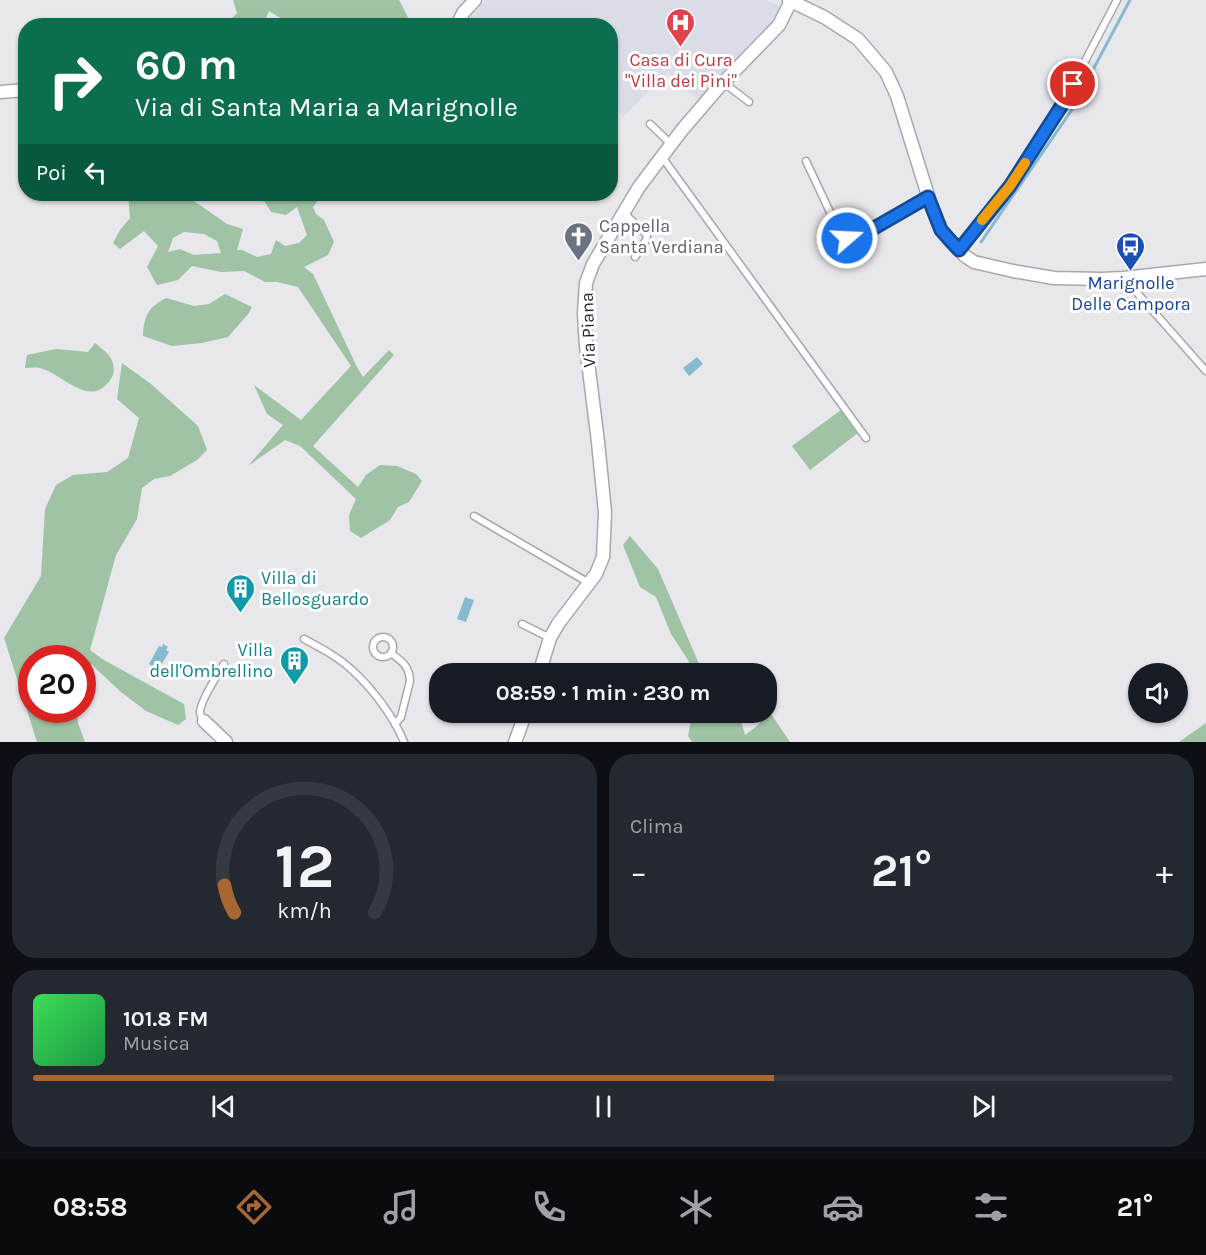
<!DOCTYPE html>
<html lang="it">
<meta charset="utf-8">
<style>
:root{--surface:#171b24;--page:#242831;--text:#f1f3f6;--muted:#9ea1a6;--line:#363941;--accent:#a86732}
body{margin:0;font-family:Karla,sans-serif;background:var(--page);color:var(--text);height:100vh;display:flex;flex-direction:column;font-size:22px;white-space:nowrap}
*{box-sizing:border-box;margin:0}
p{font-size:20px;color:var(--muted)}
.icon{flex:none;width:33px;height:33px;fill:none;stroke:currentColor;stroke-width:2;stroke-linecap:round;stroke-linejoin:round}
.map{position:relative;height:742px;overflow:hidden}
.drawer{display:flex;flex-direction:column;gap:12px;padding:12px;background:#0d0f14;flex:1}
.drawer>*{flex:none}
.hud{position:absolute;left:18px;top:18px;width:600px;height:183px;border-radius:24px;box-shadow:0 2px 4px #0004;background:#0b6e4f;color:#fff;overflow:hidden}
.controls{position:absolute;left:1128px;top:663px;display:grid;gap:12px}
.controls a{display:grid;place-items:center;width:60px;height:60px;border-radius:50%;background:var(--surface);box-shadow:0 2px 4px #0004;font-size:30px}
.speed{position:absolute;left:18px;top:645px;display:flex;gap:12px;font-size:30px;font-weight:700;text-align:center}
.speed>*{display:grid;place-content:center;width:78px;height:78px;border-radius:50%;background:var(--surface);box-shadow:0 2px 4px #0004;line-height:1}
.speed .limit{border:9px solid #d22;background:#fff;color:#111}
.pin{position:absolute;display:grid;place-items:center;width:51px;height:51px;color:#fff;margin:-26px;border:3px solid #fff;border-radius:50%;box-shadow:0 2px 6px #0007}
.me{position:absolute;width:66px;margin:-33px;rotate:71deg;stroke-linejoin:round;filter:drop-shadow(0 0 4px #0008)}
.turn{display:flex;align-items:center;gap:21px;height:126px;padding:0 18px;font-size:27px}
.turn .icon{width:78px;height:78px;stroke-width:2.5}
.turn b{display:block;font-size:42px;line-height:51px}
.then{display:flex;align-items:center;height:57px;padding:0 18px;background:#0003;gap:12px;font-size:22px}
.big{font-size:45px;font-weight:700;line-height:1.1}
.drawer .tile{flex:1;display:flex;flex-direction:column;justify-content:center;gap:9px;min-width:0;padding:0 21px;border-radius:24px;background:var(--page)}
.drawer .dial{align-items:center;gap:0}
.dial svg{height:156px;overflow:visible;fill:none;stroke:var(--line);stroke-width:7;stroke-linecap:round;text-anchor:middle}
.dial text{fill:var(--text);stroke:none}
.song{display:flex;align-items:center;gap:18px}
.cover{width:72px;height:72px;border-radius:9px;background:linear-gradient(135deg,hsl(130 70% 55%),hsl(140 70% 35%))}
.played{height:6px;border-radius:3px;background:linear-gradient(90deg,var(--accent) 65%,var(--line) 65%)}
.keys{display:flex;justify-content:space-around;direction:ltr}
.heat{display:flex;justify-content:space-between;align-items:center;font-size:33px;direction:ltr}
.drawer .tiles{flex:1;display:grid;gap:12px;grid-template-columns:1fr 1fr}
.tile:last-child{grid-column:span 2}
.trip{position:absolute;left:429px;top:663px;width:348px;height:60px;border-radius:24px;background:var(--surface);box-shadow:0 2px 4px #0004;font-weight:700;line-height:60px;text-align:center}
.tabs{display:flex;height:96px;justify-content:space-around;align-items:center;background:#090b0e;color:var(--muted)}
.tabs .icon{width:42px;height:42px}
.tabs .on{color:var(--accent)}
.tabs b{font-size:27px;color:var(--text)}
.map>svg:first-child{display:block}
</style>
<div class="map">
<svg width="1206" height="742" viewBox="0 0 1206 742">
<rect width="100%" height="100%" fill="#e7e7ec"/>
<polygon fill="#dadce8" points="485,0 765,0 780,6 777,19 703,104 668,72 623,117 611,103 610,26 470,26 467,22"/>
<g fill="#9fc3a4" fill-rule="evenodd">
<polygon points="233,0 399,0 412,25 292,25 269,11 264,23 264,25 231,25 231,19 237,13"/>
<path d="M 128,194 L 184,194 L 227,224 L 243,229 L 237,250 L 242,250 L 257,257 L 271,254 L 276,240 L 285,246 L 299,243 L 307,235 L 297,207 L 286,215 L 271,212 L 265,202 L 241,194 L 297,194 L 311,200 L 312,194 L 321,194 L 319,199 L 313,207 L 316,214 L 324,220 L 334,242 L 328,255 L 304,267 L 313,274 L 357,367 L 363,377 L 389,350 L 394,355 L 313,446 L 358,487 L 366,475 L 380,465 L 397,466 L 416,474 L 422,481 L 409,502 L 398,507 L 390,520 L 361,538 L 350,531 L 349,515 L 356,499 L 300,446 L 285,440 L 248,466 L 283,425 L 267,414 L 254,385 L 301,420 L 351,366 L 298,287 L 277,282 L 265,282 L 244,271 L 221,272 L 192,266 L 178,280 L 157,285 L 147,267 L 158,246 L 144,231 L 120,249 L 113,243 L 120,230 L 130,218 ZM 184,232 L 204,234 L 217,241 L 221,253 L 194,255 L 180,249 L 168,252 L 173,238 Z"/>
<path d="M 225,294 L 252,307 L 249,313 L 228,337 L 202,343 L 172,346 L 143,336 C 144,316 148,307 166,298 L 194,306 L 209,304 Z"/>
<path d="M 95,343 C 102,349 111,354 113,364 C 115,372 113,378 106,385 C 86,405 61,373 40,368 C 35,367 30,368 25,368 L 27,355 L 56,349 L 88,352 Z"/>
<polygon points="122,363 151,384 198,426 207,450 197,460 170,476 154,479 142,488 137,519 116,555 90,650 102,659 184,704 186,719 178,725 146,711 121,692 91,664 83,679 82,658 32,658 32,710 77,710 78,723 85,742 37,742 4,638 41,576 45,509 56,485 73,475 107,472 128,458 139,418 117,399"/>
<polygon points="841,410 858,433 810,470 792,446"/>
<polygon points="630,536 658,569 703,673 692,673 688,660 671,634 656,597 640,587 623,545"/>
<polygon points="769,711 790,742 692,742 688,736 691,721 708,714 741,721 745,735 757,726"/>
<polygon points="1206,723 1206,742 1179,742"/>
</g>
<g fill="#86bbcf">
<polygon points="697,357 703,364 689,376 683,368"/>
<polygon points="465,597 474,600 466,622 457,619"/>
<polygon points="163,644 168,647 166,650 169,652 158,670 156,669 154,672 149,669 151,665 149,664 159,646 162,647"/>
</g>
<g fill="none" stroke-linecap="round" stroke-linejoin="round">
<polyline stroke="#86bbcf" stroke-width="3" points="981,242 1071,111 1130,0"/>
<defs>
<g id="lane">
<polyline points="724,83 749,102"/>
<polyline points="650,124 671,144"/>
<polyline points="662,157 866,438"/>
<polyline points="806,161 836,225 847,238 855,239 928,197"/>
<polyline points="624,213 647,235 646,240 635,257"/>
<polyline points="959,250 1010,186 1062,105 1117,0"/>
<polyline points="1124,278 1206,371"/>
<polyline points="474,516 589,583"/>
<polyline points="522,624 550,638"/>
<circle cx="383" cy="647" r="10"/>
<path d="M 304,639 C 321,648 338,657 352,670 C 372,688 394,717 404,742"/>
<path d="M 391,653 C 402,662 409,665 410,681 L 401,717 L 395,724"/>
<path d="M 204,721 C 202,718 200,715 200,712 C 200,701 218,674 224,664"/>
</g>
<g id="street">
<polyline points="789,0 824,17 858,39 886,72 897,96 931,205 941,230 951,242 965,256 974,262 1013,271 1054,278 1102,279 1123,278 1206,269"/>
<polyline points="457,26 463,13 475,0"/>
<polyline points="0,92 26,90"/>
<polyline points="539,674 550,638 558,624 596,574 603,557 605,512 598,442 586,346 584,313 586,283 593,264 639,187 682,130 718,88 779,25 791,1"/>
<polyline points="204,721 226,742"/>
<polyline points="515,742 526,712"/>
</g>
</defs>
<use href="#lane" stroke="#a7a8ab" stroke-width="9"/>
<use href="#street" stroke="#a7a8ab" stroke-width="15"/>
<use href="#lane" stroke="#fff" stroke-width="6"/>
<use href="#street" stroke="#fff" stroke-width="12"/>
</g>
<g fill="none" stroke-linecap="round" stroke-linejoin="round">
<defs>
<polyline id="route" points="847,238 855,239 928,197 941,230 959,250 1010,186 1062,105 1073,84"/>
</defs>
<use href="#route" stroke="#114b97" stroke-width="15"/>
<use href="#route" stroke="#1a73e8" stroke-width="10"/>
<polyline stroke="#f59e0b" stroke-width="10" points="982,220 1010,186 1025,163"/>
</g>
<defs>
<symbol id="hospital-pin" viewBox="-11 -11 22 30"><path d="M0 17L-7.5 6A9.5 9.5 0 1 1 7.5 6Z" fill="#e0444e" stroke="#fff"/><path d="M-5-5h3v3.5h4V-5h3V5h-3V1.5h-4V5h-3Z" fill="#fff"/></symbol>
<symbol id="church-pin" viewBox="-11 -11 22 30"><path d="M0 17L-7.5 6A9.5 9.5 0 1 1 7.5 6Z" fill="#6b7280" stroke="#fff"/><path d="M-1.2-6h2.4v3.5h3.3v2.4h-3.3V6h-2.4V-.1h-3.3v-2.4h3.3Z" fill="#fff"/></symbol>
<symbol id="bus-pin" viewBox="-11 -11 22 30"><path d="M0 17L-7.5 6A9.5 9.5 0 1 1 7.5 6Z" fill="#1a4fb4" stroke="#fff"/><path d="M-5-6H5V4H4V6H2V4H-2V6H-4V4H-5ZM-3.5-4V0h7V-4ZM-3.5 1.2v1.5H-2V1.2ZM2 1.2v1.5H3.5V1.2Z" fill="#fff"/></symbol>
<symbol id="building-pin" viewBox="-11 -11 22 30"><path d="M0 17L-7.5 6A9.5 9.5 0 1 1 7.5 6Z" fill="#0f9aa8" stroke="#fff"/><path d="M-4-6H4V6H1V3H-1V6H-4ZM-2.5-4.3h1.7v1.8h-1.7ZM.8-4.3h1.7v1.8H.8ZM-2.5-1h1.7V.8h-1.7ZM.8-1h1.7V.8H.8Z" fill="#fff"/></symbol>
</defs>
<g fill-rule="evenodd">
<use href="#hospital-pin" x="664" y="6" width="33" height="45"/>
<use href="#church-pin" x="562" y="220" width="33" height="45"/>
<use href="#bus-pin" x="1114" y="230" width="33" height="45"/>
<use href="#building-pin" x="224" y="572" width="33" height="45"/>
<use href="#building-pin" x="278" y="644" width="33" height="45"/>
</g>
<g text-anchor="middle" dominant-baseline="central" stroke-width="6" stroke-linejoin="round" paint-order="stroke">
<g font-size="18" fill="#be3a42" stroke="#fff">
<text x="681" y="60">Casa di Cura<tspan x="681" dy="21">"Villa dei Pini"</tspan></text>
</g>
<g font-size="18" fill="#5b616d" stroke="#fff" text-anchor="start">
<text x="599" y="226">Cappella<tspan x="599" dy="21">Santa Verdiana</tspan></text>
</g>
<g font-size="18" fill="#164399" stroke="#fff">
<text x="1131" y="283">Marignolle<tspan x="1131" dy="21">Delle Campora</tspan></text>
</g>
<g font-size="18" fill="#272829" stroke="#fff">
<text transform="translate(588 330) rotate(-92)">Via Piana</text>
</g>
<g font-size="18" fill="#0d838f" stroke="#fff" text-anchor="start">
<text x="261" y="578">Villa di<tspan x="261" dy="21">Bellosguardo</tspan></text>
<text x="273" y="650" text-anchor="end">Villa<tspan x="273" dy="21">dell'Ombrellino</tspan></text>
</g>
</g>
</svg>
<div class="controls">
<a><svg class="icon" aria-label="sound" viewBox="0 0 24 24"><path d="M4 9h4l5-4v14l-5-4H4zM17 9q2 3 0 6"/></svg></a>
</div>
<div class="speed"><div class="limit">20</div></div>
<div class="pin" style="left:1073px;top:84px;background:#d93025"><svg class="icon" aria-label="arrive" viewBox="0 0 24 24"><path d="M6 21V4h12l-3 4 3 4H6"/></svg></div>
<svg class="me" style="left:847px;top:238px" viewBox="-20 -20 40 40"><circle r="17" fill="#1a73e8" stroke="#fff" stroke-width="3"/><path d="M0-11L8 9 0 5-8 9z" fill="#fff"/></svg>
<div class="trip">08:59 · 1 min · 230 m</div>
<div class="hud">
<div class="turn"><svg class="icon" aria-label="right" viewBox="0 0 24 24"><path d="M7 20v-9h11M14 6l5 5-5 5"/></svg><div><b>60 m</b>Via di Santa Maria a Marignolle</div></div>
<div class="then">Poi<svg class="icon" aria-label="left" viewBox="0 0 24 24"><path d="M17 20v-9H6M10 6l-5 5 5 5"/></svg></div>
</div>
</div>
<section class="drawer">
<div class="tiles">
<div class="tile dial"><svg viewBox="0 0 100 80">
<path d="M14 69A42 42 0 1 1 86 69"/>
<path d="M14 69A42 42 0 0 1 9 55" stroke="#a86732"/>
<text x="50" y="56" font-size="32" font-weight="700">12</text>
<text x="50" y="72" font-size="11">km/h</text>
</svg></div>
<div class="tile"><p>Clima</p>
<div class="heat"><a>−</a><b class="big">21°</b><a>+</a></div>
</div>
<div class="tile">
<div class="song"><i class="cover"></i><div><b>101.8 FM</b><p>Musica</p></div></div>
<div class="played"></div>
<div class="keys"><svg class="icon" aria-label="previous" viewBox="0 0 24 24"><path d="M18 5L8 12l10 7zM5 5v14"/></svg><svg class="icon" aria-label="pause" viewBox="0 0 24 24"><path d="M8 5v14M16 5v14"/></svg><svg class="icon" aria-label="next" viewBox="0 0 24 24"><path d="M6 5l10 7-10 7zM19 5v14"/></svg></div>
</div>
</div>
</section>
<nav class="tabs">
<b>08:58</b>
<svg class="icon on" aria-label="directions" viewBox="0 0 24 24"><path d="M12 3l9 9-9 9-9-9zM9 14v-3h6M13 9l2 2-2 2"/></svg>
<svg class="icon" aria-label="music" viewBox="0 0 24 24"><path d="M9 18V5l10-2v13"/><circle cx="6" cy="18" r="3"/><circle cx="16" cy="16" r="3"/></svg>
<svg class="icon" aria-label="phone" viewBox="0 0 24 24"><path d="M5 4h4l2 5-3 2q2 4 5 5l2-3 5 2v4C11 20 4 13 5 4z"/></svg>
<svg class="icon" aria-label="climate" viewBox="0 0 24 24"><path d="M12 3v18M4 7l16 10M4 17L20 7"/></svg>
<svg class="icon" aria-label="car" viewBox="0 0 24 24"><path d="M5 17H2v-5l4-1 3-4h7l3 4 3 1v5h-3M9 17h6M6 11h13"/><circle cx="7" cy="17" r="2"/><circle cx="17" cy="17" r="2"/></svg>
<svg class="icon" aria-label="filters" viewBox="0 0 24 24"><path d="M4 7h16M4 17h16"/><circle cx="9" cy="7" r="2"/><circle cx="15" cy="17" r="2"/></svg>
<b>21°</b>
</nav>
